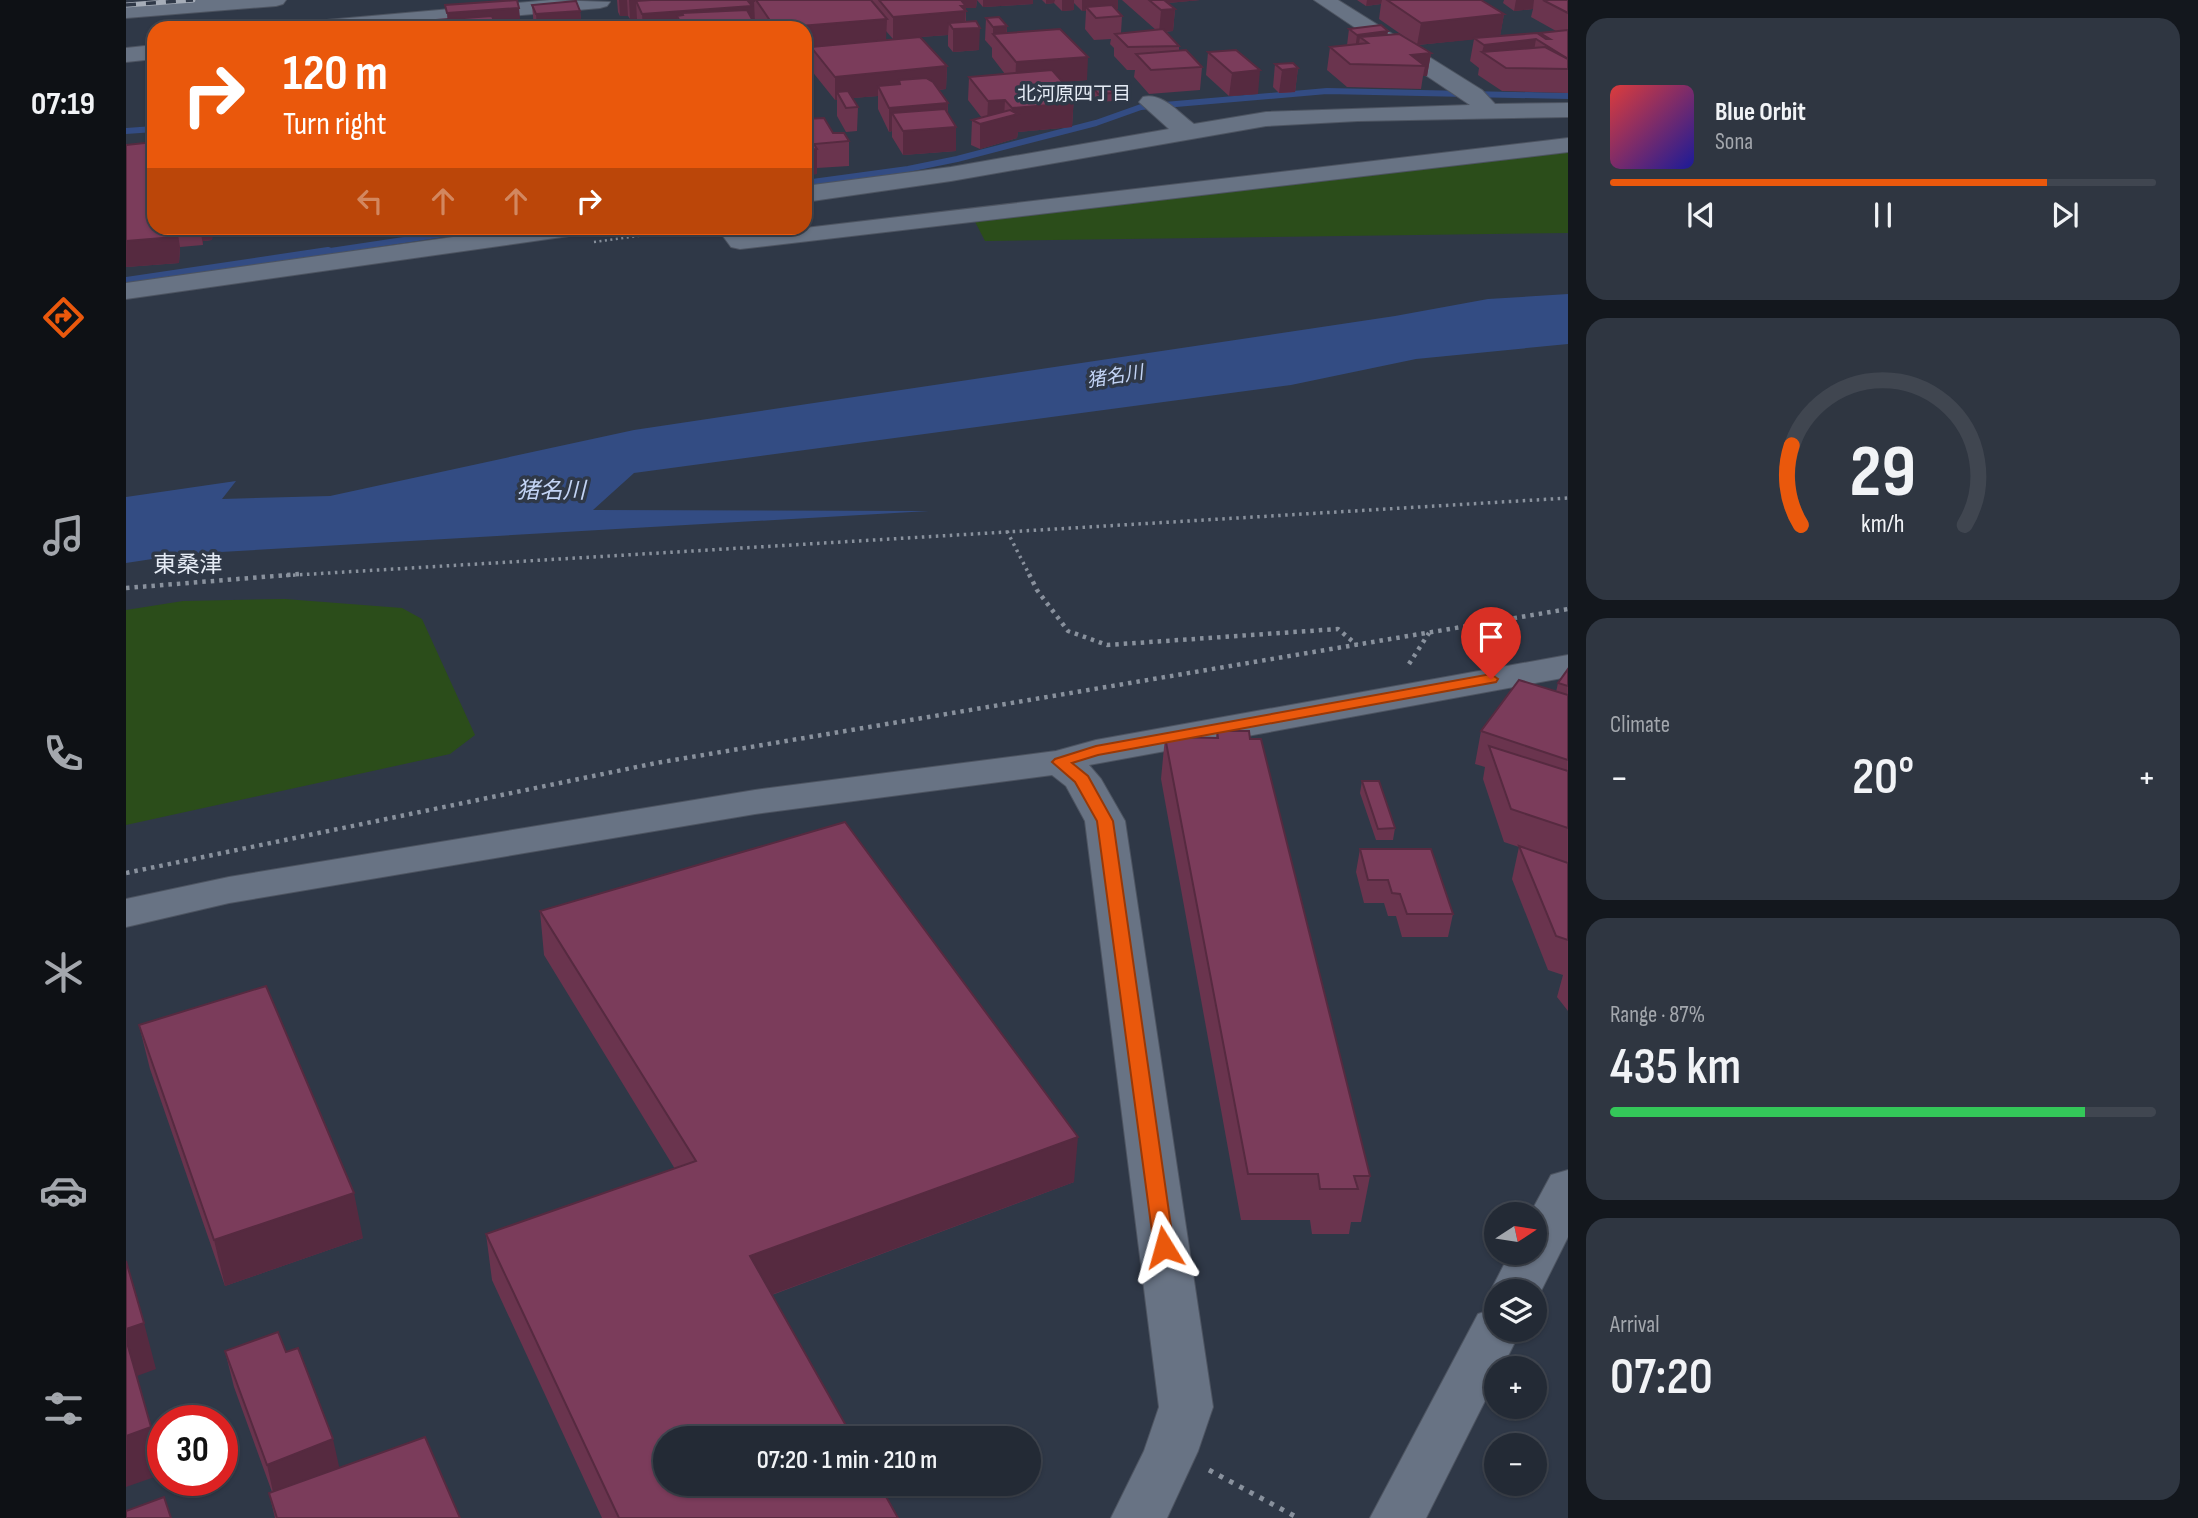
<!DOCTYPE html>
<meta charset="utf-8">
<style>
:root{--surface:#232a35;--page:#2f3641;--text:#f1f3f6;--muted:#a3a7ad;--line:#404650;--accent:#ea580c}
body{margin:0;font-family:"Sofia Sans Condensed","Noto Sans JP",sans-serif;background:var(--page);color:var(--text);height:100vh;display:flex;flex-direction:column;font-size:26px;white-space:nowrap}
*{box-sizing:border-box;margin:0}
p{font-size:23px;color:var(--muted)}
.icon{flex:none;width:38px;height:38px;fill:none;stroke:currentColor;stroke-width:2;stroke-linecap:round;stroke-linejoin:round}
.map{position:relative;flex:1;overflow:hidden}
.details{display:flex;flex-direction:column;gap:18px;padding:18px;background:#13171d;width:630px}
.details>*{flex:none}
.hud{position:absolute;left:21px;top:21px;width:665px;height:214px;border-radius:21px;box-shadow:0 2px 5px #0004,0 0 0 2px var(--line);background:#ea580c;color:#fff;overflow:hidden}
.needle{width:46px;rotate:78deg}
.controls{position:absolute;left:1358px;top:1202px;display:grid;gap:14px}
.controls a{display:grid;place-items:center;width:63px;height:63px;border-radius:50%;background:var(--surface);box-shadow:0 2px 5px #0004,0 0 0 2px var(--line);font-size:35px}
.speed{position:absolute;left:21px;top:1405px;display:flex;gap:14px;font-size:35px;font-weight:700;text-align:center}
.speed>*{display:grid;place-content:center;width:91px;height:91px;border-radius:50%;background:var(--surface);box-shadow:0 2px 5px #0004,0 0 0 2px var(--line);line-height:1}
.speed .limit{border:10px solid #d22;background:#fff;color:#111}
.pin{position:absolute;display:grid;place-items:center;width:60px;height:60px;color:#fff;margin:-72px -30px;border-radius:50% 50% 50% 0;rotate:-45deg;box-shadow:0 0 7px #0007}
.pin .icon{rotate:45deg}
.me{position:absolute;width:77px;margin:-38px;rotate:352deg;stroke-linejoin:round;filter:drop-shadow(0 0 5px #0008)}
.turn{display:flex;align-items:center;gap:24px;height:147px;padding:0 21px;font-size:32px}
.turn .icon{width:91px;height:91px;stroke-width:2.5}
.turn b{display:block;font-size:49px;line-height:60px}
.lanes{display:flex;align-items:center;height:66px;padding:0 21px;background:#0003;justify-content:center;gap:35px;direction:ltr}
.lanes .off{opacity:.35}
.big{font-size:52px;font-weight:600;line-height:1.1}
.details .card{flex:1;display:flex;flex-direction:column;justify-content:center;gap:10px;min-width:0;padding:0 24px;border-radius:21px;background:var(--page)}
.details .dial{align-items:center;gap:0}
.dial svg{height:182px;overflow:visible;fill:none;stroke:var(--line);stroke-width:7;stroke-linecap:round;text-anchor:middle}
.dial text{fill:var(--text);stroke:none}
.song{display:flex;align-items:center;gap:21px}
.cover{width:84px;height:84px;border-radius:10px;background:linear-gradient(135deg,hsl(0 70% 55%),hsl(240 70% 35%))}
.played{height:7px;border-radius:4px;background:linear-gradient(90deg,var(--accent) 80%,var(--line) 80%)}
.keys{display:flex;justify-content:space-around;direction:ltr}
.heat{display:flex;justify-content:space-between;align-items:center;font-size:38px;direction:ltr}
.charge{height:10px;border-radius:5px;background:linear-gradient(90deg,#34c759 87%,var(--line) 0)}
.trip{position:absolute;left:527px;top:1426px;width:388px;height:70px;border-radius:35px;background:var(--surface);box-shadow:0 2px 5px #0004,0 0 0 2px var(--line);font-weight:600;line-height:70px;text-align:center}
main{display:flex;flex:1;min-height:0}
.tab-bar{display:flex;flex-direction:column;width:126px;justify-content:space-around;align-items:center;background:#0e1115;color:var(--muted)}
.tab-bar .icon{width:49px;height:49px}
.tab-bar .current{color:var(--accent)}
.tab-bar b{font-size:32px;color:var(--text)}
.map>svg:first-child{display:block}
</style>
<main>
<nav class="tab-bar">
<b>07:19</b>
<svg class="icon current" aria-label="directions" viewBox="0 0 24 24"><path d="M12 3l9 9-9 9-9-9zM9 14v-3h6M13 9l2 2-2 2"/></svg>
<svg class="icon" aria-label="music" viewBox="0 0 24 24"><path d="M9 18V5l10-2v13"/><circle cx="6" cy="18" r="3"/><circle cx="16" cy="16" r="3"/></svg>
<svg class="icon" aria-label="phone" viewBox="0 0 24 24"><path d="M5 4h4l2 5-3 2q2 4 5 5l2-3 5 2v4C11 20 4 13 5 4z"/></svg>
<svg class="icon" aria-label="climate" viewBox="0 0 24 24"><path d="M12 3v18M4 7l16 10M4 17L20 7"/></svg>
<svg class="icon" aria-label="car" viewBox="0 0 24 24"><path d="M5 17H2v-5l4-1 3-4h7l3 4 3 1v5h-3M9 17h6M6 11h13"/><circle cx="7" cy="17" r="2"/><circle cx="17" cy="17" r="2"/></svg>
<svg class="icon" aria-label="filters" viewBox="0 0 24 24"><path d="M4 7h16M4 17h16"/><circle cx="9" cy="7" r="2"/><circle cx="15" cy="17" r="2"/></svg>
</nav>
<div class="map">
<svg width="1442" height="1518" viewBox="0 0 1442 1518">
<rect width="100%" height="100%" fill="#2f3847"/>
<g fill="#2b4d1a">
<polygon points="1442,151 1442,233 859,241 844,212"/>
<polygon points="159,599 276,608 296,619 349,735 324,754 0,825 0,610 57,601"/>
</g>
<polygon fill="#334c83" points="1442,294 1442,344 1290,359 1165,385 508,473 467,510 803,511 59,554 0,563 0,497 110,481 96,499 204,496 508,430 1269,316 1362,299"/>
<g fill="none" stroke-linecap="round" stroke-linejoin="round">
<g stroke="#334c83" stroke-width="6">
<polyline points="0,131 28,129"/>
<polyline points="679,183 782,169 831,159 970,123 1015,107 1201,91 1442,96"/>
<polyline points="191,253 358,228"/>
</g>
<polyline stroke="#334c83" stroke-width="8" points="0,281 202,251"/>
<defs>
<g id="minor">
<polygon points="71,0 160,0 157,4 150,6 0,18 0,6"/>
<polygon points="425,0 484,2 481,6 474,8 251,28 167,28 170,23 178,22"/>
<path d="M 1188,0 L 1212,0 L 1356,90 L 1369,104 L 1442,103 L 1442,117 L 1232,121 L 1140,126 L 825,181 L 679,202 L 679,186 L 825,167 L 1043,129 L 1013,102 L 1017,97 C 1036,92 1053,113 1068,124 L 1140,112 L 1344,105 Z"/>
<polygon points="28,45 28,59 0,62 0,48"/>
<polygon points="1442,138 1442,152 614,249 605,247 591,228 617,228 621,232 679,228"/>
<polygon points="391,228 456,228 452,234 443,236 0,299 0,283"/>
<polygon points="1442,655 1442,677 963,765 975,779 999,821 1087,1407 1072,1451 1041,1518 985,1518 1018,1451 1033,1407 959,821 940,786 926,775 629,814 103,903 0,927 0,899 103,877 629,790 930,751 970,740"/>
<polygon points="1442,1170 1442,1237 1409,1303 1409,1292 1370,1292 1370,1305 1364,1292 1384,1253 1409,1253 1409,1214 1404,1214 1425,1175"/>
<polygon points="1370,1308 1370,1330 1395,1330 1376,1368 1370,1368 1370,1379 1300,1518 1244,1518 1352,1314"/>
</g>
</defs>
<use href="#minor" stroke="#4d5461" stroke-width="2"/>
<polyline stroke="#89919d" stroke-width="2.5" stroke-dasharray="2 3.5" stroke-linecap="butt" points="468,242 571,228"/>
<g stroke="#89919d" stroke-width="3.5" stroke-dasharray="2.5 4.5" stroke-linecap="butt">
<polyline points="881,531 904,576"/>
<polyline points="153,576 1442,498"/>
</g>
<g stroke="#89919d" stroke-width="4.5" stroke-dasharray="3.5 5" stroke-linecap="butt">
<polyline points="903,574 911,590 942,631 981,645 1212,629 1231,645"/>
<polyline points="0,588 174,574"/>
<polyline points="1283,664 1303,633"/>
<polyline points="0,873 530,763 1442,609"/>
</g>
<polyline stroke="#89919d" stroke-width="5" stroke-dasharray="4.5 7" stroke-linecap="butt" points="1083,1470 1172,1518"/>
<use href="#minor" fill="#687384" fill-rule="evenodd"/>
<defs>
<polyline id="rail" points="0,5 67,0"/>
</defs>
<use href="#rail" stroke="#a6adb8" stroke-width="5"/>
<use href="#rail" stroke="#2f3847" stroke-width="3.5" stroke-dasharray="10" stroke-linecap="butt"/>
</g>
<g fill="#6a344e" fill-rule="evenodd">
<path d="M 491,0 L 851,0 L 850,8 L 840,8 L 840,22 L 853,50 L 827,52 L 822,46 L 822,35 L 794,37 L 821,66 L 820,89 L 812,90 L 822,103 L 822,114 L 830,127 L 830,151 L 777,155 L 766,137 L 766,131 L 763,132 L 752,109 L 752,96 L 726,98 L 732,107 L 731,131 L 720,132 L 711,116 L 711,100 L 709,100 L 685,70 L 685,48 L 679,49 L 679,28 L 635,28 L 629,19 L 627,28 L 514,28 L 511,23 L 511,19 L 504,19 L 502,16 L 494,16 L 492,12 ZM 760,31 L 767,39 L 760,40 Z"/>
<polygon points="851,0 907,0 907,4 857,7"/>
<polygon points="916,0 992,0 992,9 989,9 996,16 995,33 1030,30 996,0 1074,0 1042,3 1049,9 1047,31 1039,32 1053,46 1053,51 1076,67 1074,90 1023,94 1008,77 1009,70 1001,70 988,56 988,48 984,44 985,39 968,40 959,29 960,11 956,11 948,3 948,10 936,11 928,3 920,4"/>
<polygon points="1231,0 1355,0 1378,14 1374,36 1413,35 1414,33 1430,31 1405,17 1407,9 1388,11 1377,3 1378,0 1442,0 1442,93 1376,91 1352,75 1353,68 1344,61 1348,39 1292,45 1305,53 1301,76 1297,76 1295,89 1221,87 1201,70 1204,47 1221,45 1223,29 1262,35 1289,44 1253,19 1255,4 1240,6"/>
<polygon points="406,5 454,11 456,28 408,28"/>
<polygon points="860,18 881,26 881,33 961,80 936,82 948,95 946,127 892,132 891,138 854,149 845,145 846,120 856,118 842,100 843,77 879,74 866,57 866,48 859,40"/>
<polygon points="1082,52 1132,94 1103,96 1080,75"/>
<polygon points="1149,64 1172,68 1169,92 1153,93 1147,87"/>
<polygon points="966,86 987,93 987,101 971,102 965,94"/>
<polygon points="679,110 679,119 723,141 723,166 691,168 691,174 679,175"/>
<polygon points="0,145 28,228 87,228 86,240 77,241 77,245 54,247 53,263 0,267"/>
<polygon points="1442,669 1442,1011 1431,997 1437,975 1422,970 1386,879 1393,847 1378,842 1357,779 1359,767 1349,764 1355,731 1430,692 1432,683"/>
<polygon points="1091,731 1244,1176 1235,1222 1225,1222 1223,1234 1186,1234 1184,1220 1115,1220 1035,779 1039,737 1090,738"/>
<polygon points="1236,781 1269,828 1267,840 1250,840 1234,793"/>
<polygon points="1234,849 1327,914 1322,937 1276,937 1270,916 1262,916 1258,903 1238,903 1230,872"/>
<polygon points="414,911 948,1182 646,1295 772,1518 476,1518 366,1280 360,1234 549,1169 418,955"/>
<polygon points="13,1025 237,1238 99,1286 24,1069"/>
<polygon points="99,1351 160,1352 213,1468 334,1518 149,1518 143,1493 146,1492 108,1387"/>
</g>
<g fill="#562a40">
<polygon points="493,0 501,0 502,16 494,16"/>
<polygon points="503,0 628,1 629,23 627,23 627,28 575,28 575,26 551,16 551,28 517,28 516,14 510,1 511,19 504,19"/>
<polygon points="833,0 851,0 850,8 840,8 839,29 854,28 853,50 827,52 827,29 823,23 822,35 767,39 767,17"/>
<polygon points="857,0 907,0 907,4 857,7"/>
<polygon points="920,0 929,0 928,3 920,4"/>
<polygon points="936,0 948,0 948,10 936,11"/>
<polygon points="956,0 992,0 992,9 964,11 960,7 960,11 956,11"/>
<polygon points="1023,0 1074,0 1032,4"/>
<polygon points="1241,0 1256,0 1255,4 1240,6"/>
<polygon points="1390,0 1408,0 1407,9 1388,11"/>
<polygon points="393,8 395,28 322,28 321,13"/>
<polygon points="1049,9 1047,31 1033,32 1035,10"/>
<polygon points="454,11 456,28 411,28 410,14"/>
<polygon points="1378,14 1374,37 1291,45 1295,23"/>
<polygon points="761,19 760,42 679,49 679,28 656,28"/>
<polygon points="881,26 880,48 867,35 867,27"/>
<polygon points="1262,31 1259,54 1234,37 1231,58 1228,58 1231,35"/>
<polygon points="1410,39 1406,62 1356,52 1358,45"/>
<polygon points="1305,53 1301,76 1297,76 1299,66 1285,55"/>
<polygon points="962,57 961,80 889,86 890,62"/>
<polygon points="821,66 820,89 773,94 752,86 752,96 715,99 711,92 711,100 709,100 709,77"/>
<polygon points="1172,68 1169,92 1153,93 1156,70"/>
<polygon points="1134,70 1132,94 1103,96 1106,73"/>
<polygon points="948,95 946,127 892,132 891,138 854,149 854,124 861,122 862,101 879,100 878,118 885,116 886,108 941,96"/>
<polygon points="822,103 821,127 766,113 766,131 763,132 763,108"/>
<polygon points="830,127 830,151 777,155 777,131"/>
<polygon points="691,149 691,174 679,175 679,150"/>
<polygon points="51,228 54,247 53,263 0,267 0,241"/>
<polygon points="74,228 87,228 86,240 77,241 77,245"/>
<polygon points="952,1137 948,1182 626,1302 624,1256"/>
<polygon points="228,1193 237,1238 99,1286 88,1240"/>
<polygon points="18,1323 30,1369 11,1376 37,1470 37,1474 0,1487 0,1329"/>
<polygon points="207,1439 215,1475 149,1501 141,1465"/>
</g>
<g fill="#7b3c5b" stroke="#562a40" stroke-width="2">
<polygon points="391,0 393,8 321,13 319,5"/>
<polygon points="525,0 628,0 628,1 622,1 626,6 516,14 510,1"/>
<polygon points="630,0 745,0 761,19 649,28"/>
<polygon points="753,0 835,0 840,6 835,6 840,11 767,17"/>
<polygon points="1023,0 1038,0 1049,9 1035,10"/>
<polygon points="1261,0 1355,0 1378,14 1295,23"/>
<polygon points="1417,0 1442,0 1442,13"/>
<polygon points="450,1 454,11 410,14 406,5"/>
<polygon points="986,5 996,16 970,18 960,7"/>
<polygon points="621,10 627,21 575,26 556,26 551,16 557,15 556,13"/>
<polygon points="366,16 371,28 241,28 240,25"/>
<polygon points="873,17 881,26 867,27 860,18"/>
<polygon points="850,21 854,28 827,29 823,23"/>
<polygon points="1255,25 1262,31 1231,35 1223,29"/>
<polygon points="934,29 962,57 890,62 867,34"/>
<polygon points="1037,29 1053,46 1002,47 989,34"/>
<polygon points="1442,30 1442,59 1410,39 1358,45 1348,38 1411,33 1420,39 1424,39 1414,33"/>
<polygon points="1273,34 1305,53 1285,55 1299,66 1224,64 1204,47 1242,43 1234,37"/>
<polygon points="794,37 821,66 709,77 685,47"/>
<polygon points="1419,47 1442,59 1442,69 1380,68 1356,52"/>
<polygon points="1060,50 1076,67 1025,70 1010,54"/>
<polygon points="1110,50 1134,70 1106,73 1082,52"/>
<polygon points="1167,63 1172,68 1156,70 1149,64"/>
<polygon points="926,70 948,95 941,96 947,103 886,108 879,100 862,101 843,77"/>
<polygon points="800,78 807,82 822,103 763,108 752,86 774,84 773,80"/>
<polygon points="981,85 987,93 972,94 966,86"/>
<polygon points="722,91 732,107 720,108 711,92"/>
<polygon points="819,109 830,127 777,131 766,113"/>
<polygon points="884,110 892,114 854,124 846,120"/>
<polygon points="698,118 707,133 718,133 723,141 688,144 691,149 679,150 679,119"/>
<polygon points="28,142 28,228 49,228 49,237 0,241 0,145"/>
<polygon points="1442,669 1442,686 1432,683"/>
<polygon points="1393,680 1442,695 1442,760 1355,731"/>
<polygon points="1091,731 1123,731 1124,739 1135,739 1244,1176 1228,1176 1232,1189 1194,1189 1192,1174 1122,1174 1039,737 1092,738"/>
<polygon points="1363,746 1442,771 1442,828 1385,809"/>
<polygon points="1236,781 1253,781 1269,828 1252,829"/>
<polygon points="719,822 952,1137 624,1256 727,1438 539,1438 539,1484 753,1484 772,1518 493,1518 360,1234 570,1161 414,911"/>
<polygon points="1393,846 1442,863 1442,940 1430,936"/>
<polygon points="1234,849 1305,849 1327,914 1281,914 1274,894 1266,893 1262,880 1242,880"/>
<polygon points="140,986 228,1193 88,1240 13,1025"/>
<polygon points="0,1261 18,1323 0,1329"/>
<polygon points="152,1332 160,1352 172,1348 207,1439 141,1465 99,1351"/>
<polygon points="0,1339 25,1427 0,1436"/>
<polygon points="299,1437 334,1518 151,1518 143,1493"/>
<polygon points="38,1497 45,1518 0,1518 0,1511"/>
</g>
<polygon fill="#ea580c" stroke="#983908" stroke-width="2" points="1365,674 1372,679 1370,682 972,755 946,763 962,776 987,821 1048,1247 1045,1253 1038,1255 1031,1253 1028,1247 971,821 949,782 926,762 929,759 970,746"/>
<g text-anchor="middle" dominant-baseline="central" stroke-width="7" stroke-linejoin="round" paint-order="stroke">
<g font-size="19" fill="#e5ebf5" stroke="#2f3847">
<text x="948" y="94">北河原四丁目</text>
</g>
<g font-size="19" font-style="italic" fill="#c3d4f5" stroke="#2f3847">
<text transform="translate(989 377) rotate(-9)">猪名川</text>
</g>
<g font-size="23" font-style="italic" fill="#c3d4f5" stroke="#2f3847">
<text x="425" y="491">猪名川</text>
</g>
<g font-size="23" fill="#e5ebf5" stroke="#2f3847">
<text x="62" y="565">東桑津</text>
</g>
</g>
</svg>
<div class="controls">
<a><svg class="needle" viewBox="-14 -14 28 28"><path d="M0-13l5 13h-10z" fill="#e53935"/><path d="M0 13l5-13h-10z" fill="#a3a7ad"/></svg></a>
<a><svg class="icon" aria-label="layers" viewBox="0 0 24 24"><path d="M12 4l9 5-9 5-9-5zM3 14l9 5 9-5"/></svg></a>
<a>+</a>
<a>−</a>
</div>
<div class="speed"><div class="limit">30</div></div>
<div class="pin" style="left:1365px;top:679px;background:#d93025"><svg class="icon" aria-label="arrive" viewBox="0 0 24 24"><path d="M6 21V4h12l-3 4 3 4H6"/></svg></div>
<svg class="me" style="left:1038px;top:1247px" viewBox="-20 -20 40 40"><path d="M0-17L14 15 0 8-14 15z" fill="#ea580c" stroke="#fff" stroke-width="4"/></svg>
<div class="trip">07:20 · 1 min · 210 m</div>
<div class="hud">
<div class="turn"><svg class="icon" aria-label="right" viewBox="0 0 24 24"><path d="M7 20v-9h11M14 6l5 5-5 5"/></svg><div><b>120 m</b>Turn right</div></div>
<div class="lanes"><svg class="icon off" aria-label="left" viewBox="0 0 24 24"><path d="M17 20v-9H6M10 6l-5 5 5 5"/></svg><svg class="icon off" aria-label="ahead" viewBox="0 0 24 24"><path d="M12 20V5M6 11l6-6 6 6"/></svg><svg class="icon off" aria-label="ahead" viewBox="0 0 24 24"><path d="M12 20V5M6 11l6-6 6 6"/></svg><svg class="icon" aria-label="right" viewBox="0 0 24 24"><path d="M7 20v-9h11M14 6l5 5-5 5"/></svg></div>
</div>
</div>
<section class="details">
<div class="card">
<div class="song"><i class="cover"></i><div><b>Blue Orbit</b><p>Sona</p></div></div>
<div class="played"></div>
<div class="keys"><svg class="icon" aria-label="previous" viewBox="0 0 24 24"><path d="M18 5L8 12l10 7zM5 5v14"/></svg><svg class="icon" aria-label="pause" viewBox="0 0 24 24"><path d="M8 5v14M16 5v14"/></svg><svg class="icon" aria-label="next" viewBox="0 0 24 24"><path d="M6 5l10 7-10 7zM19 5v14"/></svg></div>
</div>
<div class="card dial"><svg viewBox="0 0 100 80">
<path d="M14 69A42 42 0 1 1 86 69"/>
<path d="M14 69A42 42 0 0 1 10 34" stroke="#ea580c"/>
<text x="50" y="56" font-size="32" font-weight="700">29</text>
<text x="50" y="72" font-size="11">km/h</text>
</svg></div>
<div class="card"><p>Climate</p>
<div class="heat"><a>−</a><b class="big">20°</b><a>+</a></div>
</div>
<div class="card"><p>Range · 87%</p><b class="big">435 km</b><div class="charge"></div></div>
<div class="card"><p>Arrival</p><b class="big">07:20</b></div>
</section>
</main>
